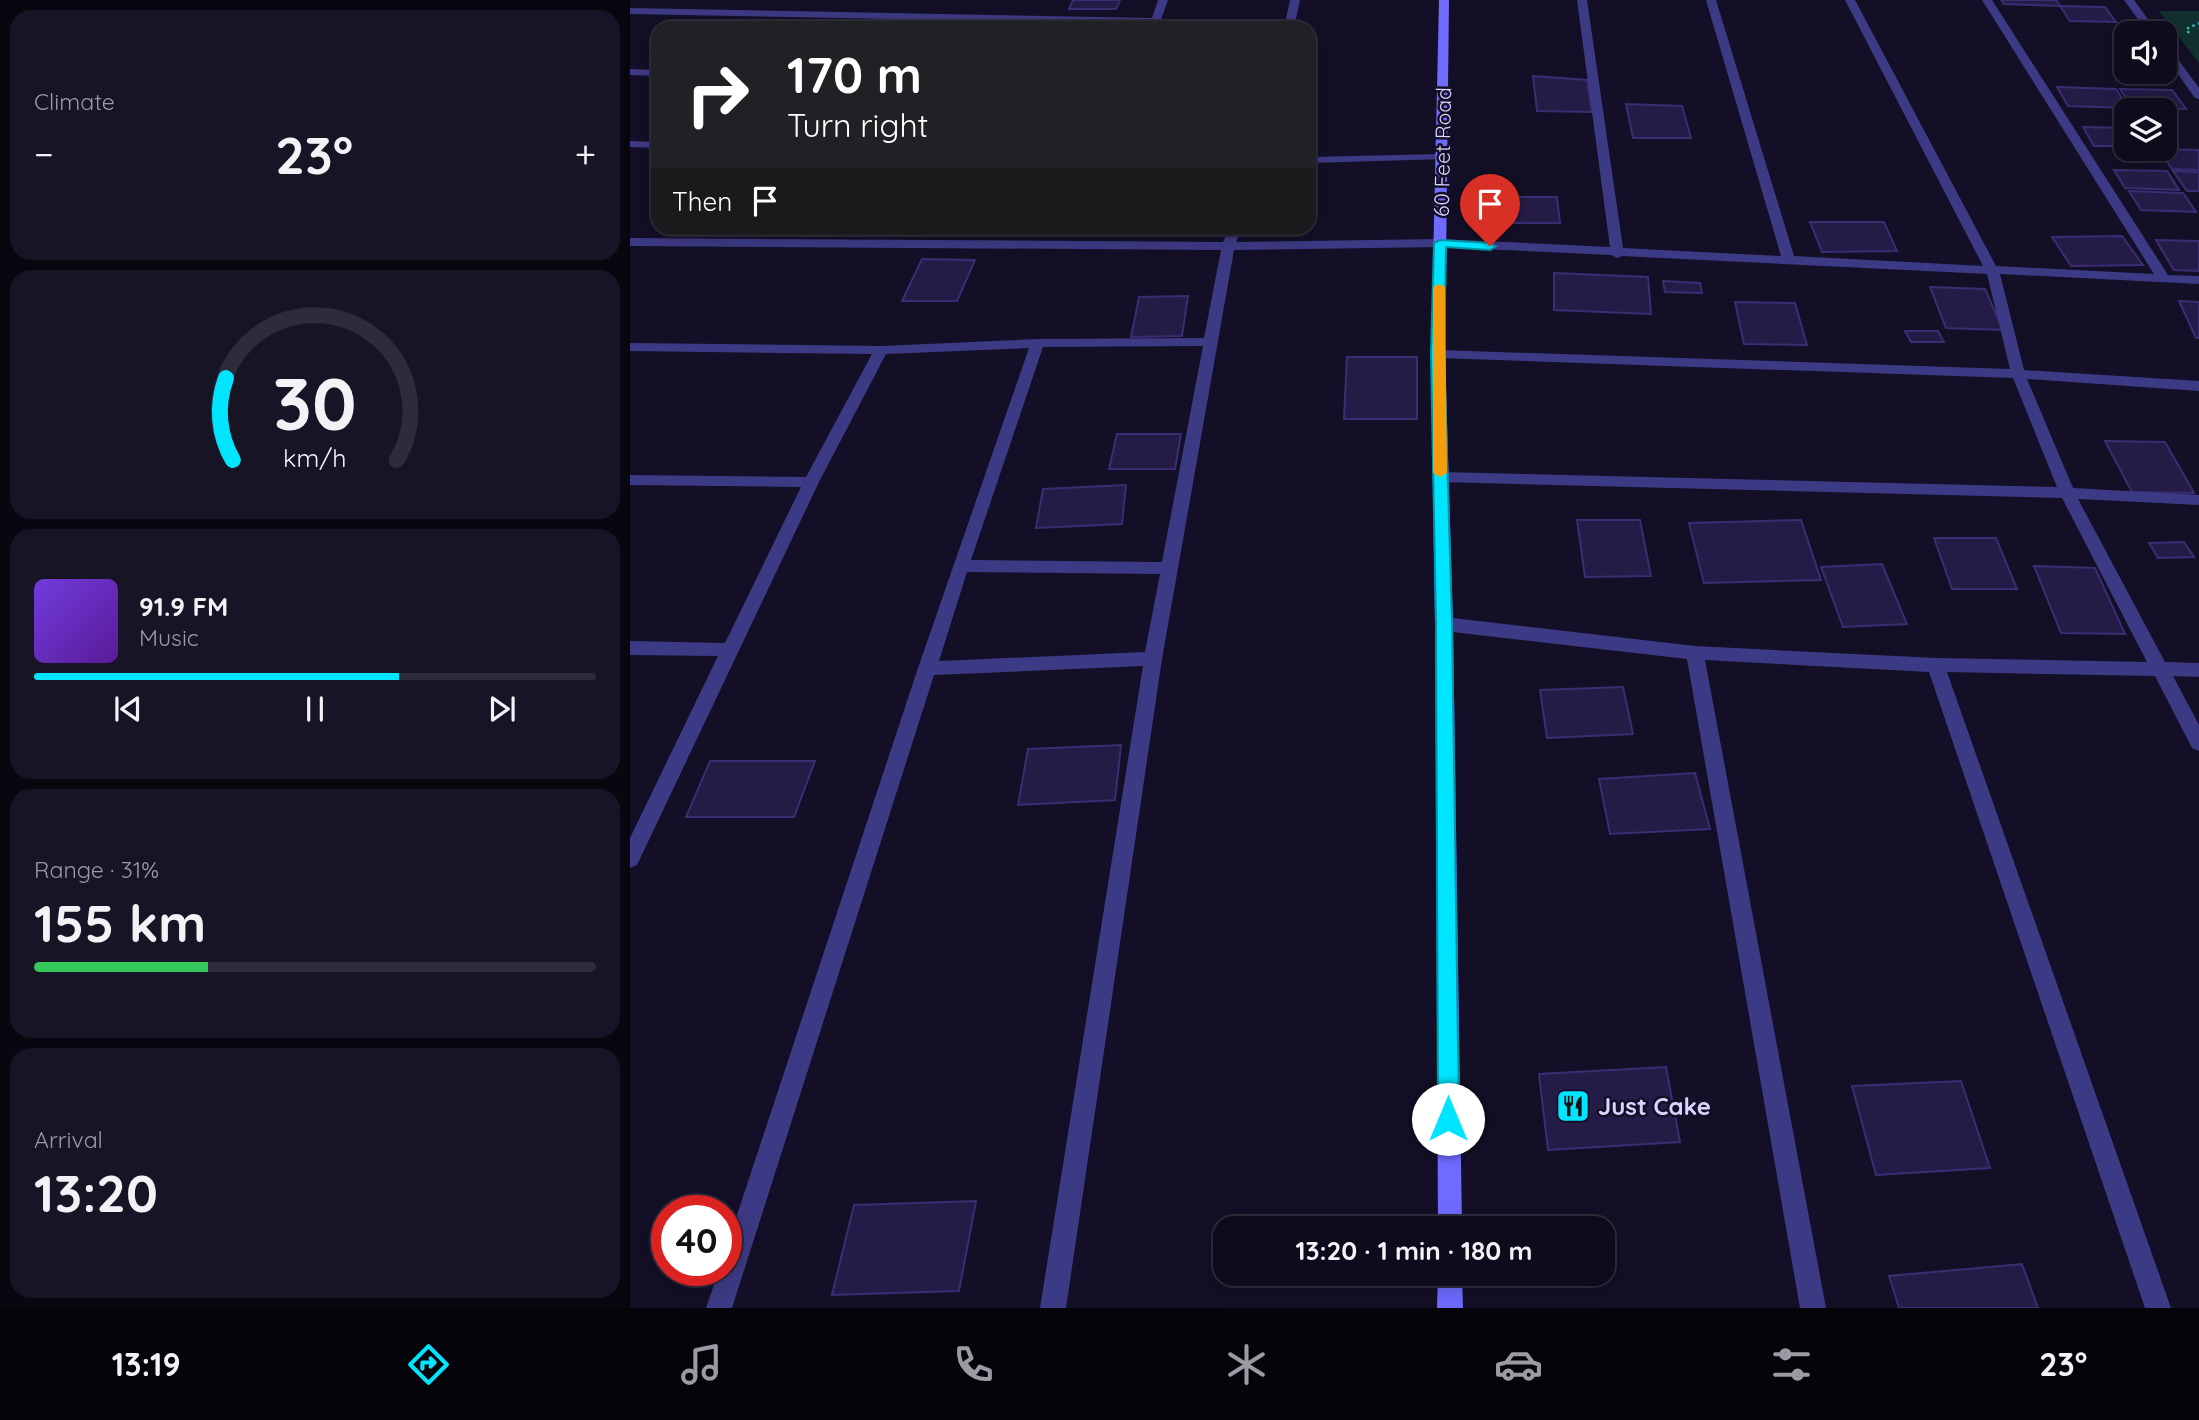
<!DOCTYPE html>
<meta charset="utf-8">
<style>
:root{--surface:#0e0b1c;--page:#171425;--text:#f1f3f6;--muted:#9b9ba3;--line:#2e2b3b;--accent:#00e5ff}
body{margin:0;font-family:Quicksand,sans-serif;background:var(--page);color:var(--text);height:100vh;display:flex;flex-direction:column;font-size:26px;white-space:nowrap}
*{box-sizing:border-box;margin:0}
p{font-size:23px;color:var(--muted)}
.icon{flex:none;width:38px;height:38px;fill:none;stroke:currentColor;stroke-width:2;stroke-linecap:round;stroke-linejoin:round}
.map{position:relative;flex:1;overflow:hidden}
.drawer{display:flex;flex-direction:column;gap:10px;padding:10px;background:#08060f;width:630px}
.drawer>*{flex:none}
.top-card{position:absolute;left:21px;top:21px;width:665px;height:214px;border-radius:21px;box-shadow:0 4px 18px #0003,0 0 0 2px var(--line);background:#202124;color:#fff;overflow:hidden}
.buttons{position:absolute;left:1484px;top:21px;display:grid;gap:14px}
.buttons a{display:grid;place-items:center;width:63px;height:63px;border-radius:14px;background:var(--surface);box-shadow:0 4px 18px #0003,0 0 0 2px var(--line);font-size:35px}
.speed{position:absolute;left:21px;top:1195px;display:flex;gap:14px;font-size:35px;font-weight:700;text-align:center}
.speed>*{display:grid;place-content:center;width:91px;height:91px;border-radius:50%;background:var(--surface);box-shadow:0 4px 18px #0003,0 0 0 2px var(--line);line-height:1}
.speed .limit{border:10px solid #d22;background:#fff;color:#111}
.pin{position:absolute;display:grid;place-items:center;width:60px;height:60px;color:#fff;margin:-72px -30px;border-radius:50% 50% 50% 0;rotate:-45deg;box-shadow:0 0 7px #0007}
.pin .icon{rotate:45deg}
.me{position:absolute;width:77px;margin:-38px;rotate:0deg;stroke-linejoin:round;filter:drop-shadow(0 0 5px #0008)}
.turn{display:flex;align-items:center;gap:24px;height:147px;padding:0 21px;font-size:32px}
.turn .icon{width:91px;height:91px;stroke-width:2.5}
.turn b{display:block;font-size:49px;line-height:60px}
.then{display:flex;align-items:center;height:66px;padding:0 21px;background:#0003;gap:14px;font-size:26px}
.big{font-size:52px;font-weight:700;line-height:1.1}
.drawer .widget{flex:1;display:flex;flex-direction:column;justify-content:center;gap:10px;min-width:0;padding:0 24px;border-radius:21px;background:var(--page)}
.drawer .dial{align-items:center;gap:0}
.dial svg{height:182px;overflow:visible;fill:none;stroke:var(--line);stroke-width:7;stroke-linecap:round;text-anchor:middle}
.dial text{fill:var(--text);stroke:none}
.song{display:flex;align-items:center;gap:21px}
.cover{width:84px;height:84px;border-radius:10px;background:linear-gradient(135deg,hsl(260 70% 55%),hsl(270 70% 35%))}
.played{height:7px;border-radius:4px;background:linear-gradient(90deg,var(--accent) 65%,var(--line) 65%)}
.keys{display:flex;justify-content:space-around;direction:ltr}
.heat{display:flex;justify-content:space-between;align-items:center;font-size:38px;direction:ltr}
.charge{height:10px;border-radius:5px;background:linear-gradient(90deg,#34c759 31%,var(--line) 0)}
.trip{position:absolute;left:583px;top:1216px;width:402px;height:70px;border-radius:21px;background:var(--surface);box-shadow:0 4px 18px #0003,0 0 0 2px var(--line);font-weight:700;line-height:70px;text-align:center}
.tabs{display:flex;height:112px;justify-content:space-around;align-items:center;background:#06040b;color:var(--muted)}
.tabs .icon{width:49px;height:49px}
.tabs .selected{color:var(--accent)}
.tabs b{font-size:32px;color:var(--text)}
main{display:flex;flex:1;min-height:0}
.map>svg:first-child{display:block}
</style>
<main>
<section class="drawer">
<div class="widget"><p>Climate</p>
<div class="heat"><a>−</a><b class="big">23°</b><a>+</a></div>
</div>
<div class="widget dial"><svg viewBox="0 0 100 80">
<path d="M14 69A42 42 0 1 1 86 69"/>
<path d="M14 69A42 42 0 0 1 11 33" stroke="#00e5ff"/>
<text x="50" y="56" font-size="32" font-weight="700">30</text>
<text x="50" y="72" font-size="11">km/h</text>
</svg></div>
<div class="widget">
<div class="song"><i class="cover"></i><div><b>91.9 FM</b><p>Music</p></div></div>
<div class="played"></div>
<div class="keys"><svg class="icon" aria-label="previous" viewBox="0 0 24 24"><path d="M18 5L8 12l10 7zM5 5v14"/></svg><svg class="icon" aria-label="pause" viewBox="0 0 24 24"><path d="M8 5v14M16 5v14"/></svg><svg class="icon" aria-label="next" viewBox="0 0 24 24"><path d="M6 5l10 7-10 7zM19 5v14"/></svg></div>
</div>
<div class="widget"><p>Range · 31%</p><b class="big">155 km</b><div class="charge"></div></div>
<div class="widget"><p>Arrival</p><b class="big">13:20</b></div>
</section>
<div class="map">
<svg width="1569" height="1308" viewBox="0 0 1569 1308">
<rect width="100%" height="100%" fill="#130f26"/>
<polygon fill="#12302f" points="1529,11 1569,11 1569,63"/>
<g fill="#241b47" stroke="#3b2d73" stroke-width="2">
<polygon points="443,0 490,0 486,9 439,9"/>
<polygon points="1371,0 1426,0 1430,6 1374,4"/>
<polygon points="1430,6 1475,7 1486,22 1440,21"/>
<polygon points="246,21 242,28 202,28 206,22"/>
<polygon points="903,76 957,80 962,112 907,111"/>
<polygon points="1427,87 1486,89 1498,108 1438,106"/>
<polygon points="1490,89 1542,90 1556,109 1503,108"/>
<polygon points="996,104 1052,106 1061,138 1003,138"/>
<polygon points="1453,127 1496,128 1496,146 1464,146"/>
<polygon points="1528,149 1569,150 1569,170 1542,169"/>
<polygon points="1484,170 1537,171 1549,190 1495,188"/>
<polygon points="1543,171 1569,172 1569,191 1557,191"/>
<polygon points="1499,191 1553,193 1566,212 1511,210"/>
<polygon points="867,197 927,197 930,223 868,223"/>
<polygon points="1180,222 1254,222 1267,251 1192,252"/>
<polygon points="1492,236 1513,265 1441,266 1422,237"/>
<polygon points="1526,240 1569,241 1569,271 1544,270"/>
<polygon points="292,259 345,260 327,301 272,301"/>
<polygon points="924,273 1018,277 1021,314 924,310"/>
<polygon points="1033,281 1070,283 1072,293 1035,292"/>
<polygon points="1300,287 1355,289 1373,330 1316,328"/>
<polygon points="558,296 552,336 501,337 509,297"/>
<polygon points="1549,301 1569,302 1569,338 1566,338"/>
<polygon points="1105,302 1165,303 1177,345 1114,344"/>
<polygon points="1275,331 1308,331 1314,342 1281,342"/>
<polygon points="717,357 787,357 787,419 714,419"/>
<polygon points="487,434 551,434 545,469 479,469"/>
<polygon points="1475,441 1535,442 1564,493 1502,492"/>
<polygon points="496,485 492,524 406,528 413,489"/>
<polygon points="947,520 1010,520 1021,576 955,577"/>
<polygon points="1171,520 1191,580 1074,583 1059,523"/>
<polygon points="1304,538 1366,538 1387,589 1322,589"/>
<polygon points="1554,542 1564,557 1528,558 1519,543"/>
<polygon points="1252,564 1277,624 1213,627 1191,567"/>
<polygon points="1404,566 1465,568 1495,634 1431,633"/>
<polygon points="993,687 1003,734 917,738 910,690"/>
<polygon points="491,745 485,800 388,805 398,749"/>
<polygon points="80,761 185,761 164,817 56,817"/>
<polygon points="1065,773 1080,829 980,834 969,779"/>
<polygon points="1036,1067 1050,1142 918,1150 909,1074"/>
<polygon points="1331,1081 1360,1168 1246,1175 1222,1086"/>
<polygon points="346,1201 329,1291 202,1295 224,1205"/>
<polygon points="1392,1264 1408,1308 1269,1308 1259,1276"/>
</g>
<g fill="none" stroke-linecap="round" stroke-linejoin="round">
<polyline stroke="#2fb8b0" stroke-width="2.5" stroke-dasharray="2.5 3.5" stroke-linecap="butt" points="1559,33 1556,29 1569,23"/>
<g fill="#3d3a85" fill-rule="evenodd">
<polygon points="528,0 538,0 528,28 518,28 519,24 0,14 0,8 522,18"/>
<polygon points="660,0 670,0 664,28 654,28"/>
<path d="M 947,0 L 957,0 L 993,248 L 1151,256 L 1076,0 L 1086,0 L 1164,256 L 1353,266 L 1215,0 L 1225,0 L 1366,266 L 1524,274 L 1352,0 L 1362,0 L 1538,275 L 1569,276 L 1569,284 L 1370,274 L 1394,370 L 1569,381 L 1569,391 L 1397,379 L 1443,488 L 1569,495 L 1569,505 L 1448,499 L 1535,662 L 1569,663 L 1569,677 L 1543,676 L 1569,725 L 1569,751 L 1562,748 L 1525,676 L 1317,672 L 1541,1308 L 1515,1308 L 1299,672 L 1075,660 L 1196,1308 L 1170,1308 L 1057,659 L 814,631 L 808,629 L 805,624 L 808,619 L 814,617 L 1065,646 L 1306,658 L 1517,662 L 1432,498 L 810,482 L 802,477 L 810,472 L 1427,487 L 1383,378 L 808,358 L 801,354 L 808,350 L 1380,369 L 1357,274 L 992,256 L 987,258 L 981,255 L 810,247 L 604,250 L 532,659 L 436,1308 L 410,1308 L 513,666 L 304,675 L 102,1308 L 76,1308 L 89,1270 L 96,1270 L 96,1248 L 288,668 L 399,348 L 256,354 L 189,482 L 7,865 L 0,868 L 0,838 L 88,656 L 0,655 L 0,641 L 95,643 L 171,487 L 0,485 L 0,475 L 176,477 L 242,354 L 0,351 L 0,343 L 251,346 L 408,339 L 574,338 L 591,250 L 0,246 L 0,238 L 593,242 L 600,228 L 612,228 L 606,242 L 810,239 L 980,247 ZM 573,346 L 532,562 L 341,560 L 413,347 ZM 337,572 L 530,574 L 515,652 L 309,661 Z"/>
<polygon points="1494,0 1504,0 1528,33 1518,33"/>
<polygon points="1535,46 1539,47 1569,88 1569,99 1565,98 1535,56"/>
<polygon points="0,69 28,70 28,76 0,75"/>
<polygon points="0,141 28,142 28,148 0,147"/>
<polygon points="812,154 816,155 816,159 679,163 679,157"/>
</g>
<g fill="#6f6bff" fill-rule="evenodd">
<polygon points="809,0 819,0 815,354 823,624 832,1228 808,1228 805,624 801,354"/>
<polygon points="808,1274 832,1274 833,1308 807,1308"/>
</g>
</g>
<polygon fill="#00e5ff" stroke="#0095a6" stroke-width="2" points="810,240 860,243 866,246 860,250 816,247 814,354 822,624 829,1119 826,1126 818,1129 811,1126 808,1119 806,624 801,354 804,243"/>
<polygon fill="#f59e0b" points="809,284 815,287 817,473 810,477 803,473 803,287"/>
<defs>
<symbol id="restaurant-square" viewBox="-11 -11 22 22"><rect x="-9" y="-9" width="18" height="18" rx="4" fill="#00e5ff" stroke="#130f26"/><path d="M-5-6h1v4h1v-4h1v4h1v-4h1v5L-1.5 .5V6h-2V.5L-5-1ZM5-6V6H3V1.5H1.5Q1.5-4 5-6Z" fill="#111"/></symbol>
</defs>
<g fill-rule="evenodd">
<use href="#restaurant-square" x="924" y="1087" width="38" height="38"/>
</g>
<g text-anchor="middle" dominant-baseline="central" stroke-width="5" stroke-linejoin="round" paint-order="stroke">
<g font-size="21" fill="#d9d4ff" stroke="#130f26">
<text transform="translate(812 152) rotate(-89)">60 Feet Road</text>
</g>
<g font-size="24" font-weight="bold" fill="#d9d4ff" stroke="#130f26" text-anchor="start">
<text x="968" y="1106">Just Cake</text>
</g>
</g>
</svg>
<div class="buttons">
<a><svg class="icon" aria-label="sound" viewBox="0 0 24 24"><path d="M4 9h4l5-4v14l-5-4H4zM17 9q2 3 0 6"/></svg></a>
<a><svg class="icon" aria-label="layers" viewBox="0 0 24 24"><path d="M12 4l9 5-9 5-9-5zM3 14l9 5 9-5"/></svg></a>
</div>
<div class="speed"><div class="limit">40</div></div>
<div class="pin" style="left:860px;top:246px;background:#d93025"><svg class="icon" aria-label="arrive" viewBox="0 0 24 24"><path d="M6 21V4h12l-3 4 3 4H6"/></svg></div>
<svg class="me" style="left:818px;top:1119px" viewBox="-20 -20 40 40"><circle r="19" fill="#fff"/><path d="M0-13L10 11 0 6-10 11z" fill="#00e5ff"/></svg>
<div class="trip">13:20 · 1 min · 180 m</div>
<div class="top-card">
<div class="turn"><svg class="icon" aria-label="right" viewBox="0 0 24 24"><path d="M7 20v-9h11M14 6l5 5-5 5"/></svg><div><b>170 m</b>Turn right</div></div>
<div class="then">Then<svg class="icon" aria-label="arrive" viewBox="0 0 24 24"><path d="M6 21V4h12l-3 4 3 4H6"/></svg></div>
</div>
</div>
</main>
<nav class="tabs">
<b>13:19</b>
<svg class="icon selected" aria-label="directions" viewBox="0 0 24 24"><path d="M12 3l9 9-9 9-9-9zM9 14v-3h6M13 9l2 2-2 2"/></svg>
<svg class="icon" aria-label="music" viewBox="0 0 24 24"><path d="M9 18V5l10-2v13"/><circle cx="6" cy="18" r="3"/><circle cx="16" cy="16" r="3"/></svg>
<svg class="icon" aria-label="phone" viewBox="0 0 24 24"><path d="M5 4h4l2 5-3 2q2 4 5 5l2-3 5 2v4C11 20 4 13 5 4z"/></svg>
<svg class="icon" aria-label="climate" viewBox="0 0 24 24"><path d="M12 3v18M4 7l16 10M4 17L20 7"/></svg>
<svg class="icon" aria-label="car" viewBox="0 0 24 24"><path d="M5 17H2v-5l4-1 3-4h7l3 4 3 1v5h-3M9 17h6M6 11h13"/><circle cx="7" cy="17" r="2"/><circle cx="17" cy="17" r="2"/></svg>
<svg class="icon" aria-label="filters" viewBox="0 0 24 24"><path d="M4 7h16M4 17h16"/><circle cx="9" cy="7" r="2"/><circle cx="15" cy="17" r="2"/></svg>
<b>23°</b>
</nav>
